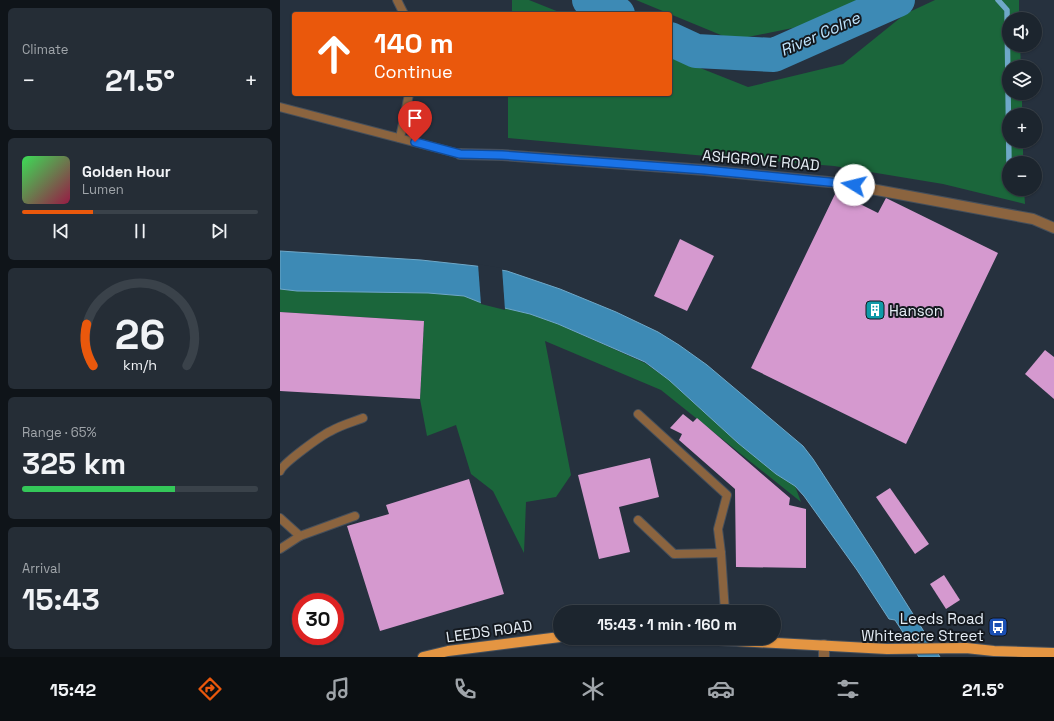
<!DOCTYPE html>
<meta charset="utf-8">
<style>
:root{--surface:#1c252e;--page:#252d36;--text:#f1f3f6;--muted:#a0a5aa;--line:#3a424a;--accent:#ea580c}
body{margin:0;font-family:"Space Grotesk",sans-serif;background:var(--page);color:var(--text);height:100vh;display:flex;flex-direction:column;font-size:15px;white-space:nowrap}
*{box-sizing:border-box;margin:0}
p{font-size:13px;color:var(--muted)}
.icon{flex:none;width:22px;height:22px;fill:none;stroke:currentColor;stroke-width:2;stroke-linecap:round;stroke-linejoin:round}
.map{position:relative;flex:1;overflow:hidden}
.side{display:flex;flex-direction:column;gap:8px;padding:8px;background:#0f1419;width:280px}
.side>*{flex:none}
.guide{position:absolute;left:12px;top:12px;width:380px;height:84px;border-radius:4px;box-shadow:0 1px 3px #0004,0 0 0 1px var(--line);background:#ea580c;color:#fff;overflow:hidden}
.tools{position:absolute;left:722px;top:12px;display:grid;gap:8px}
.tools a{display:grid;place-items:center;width:40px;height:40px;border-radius:50%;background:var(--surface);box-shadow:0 1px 3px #0004,0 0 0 1px var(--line);font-size:20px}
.speed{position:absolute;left:12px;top:593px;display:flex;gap:8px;font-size:20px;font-weight:700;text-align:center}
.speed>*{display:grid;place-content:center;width:52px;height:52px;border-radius:50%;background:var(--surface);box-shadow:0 1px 3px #0004,0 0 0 1px var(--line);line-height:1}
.speed .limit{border:6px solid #d22;background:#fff;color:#111}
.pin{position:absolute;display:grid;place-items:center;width:34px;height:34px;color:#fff;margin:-41px -17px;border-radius:50% 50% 50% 0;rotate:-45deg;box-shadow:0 0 4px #0007}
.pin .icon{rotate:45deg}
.me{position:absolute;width:44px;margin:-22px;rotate:279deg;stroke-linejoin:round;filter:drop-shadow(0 0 3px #0008)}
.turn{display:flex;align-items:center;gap:14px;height:84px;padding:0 16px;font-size:18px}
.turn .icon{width:52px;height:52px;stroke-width:2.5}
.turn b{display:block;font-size:28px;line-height:34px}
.big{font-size:30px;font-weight:700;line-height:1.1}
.side .card{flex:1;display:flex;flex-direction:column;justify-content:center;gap:6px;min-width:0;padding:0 14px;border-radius:6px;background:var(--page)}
.side .dial{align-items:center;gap:0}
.dial svg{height:104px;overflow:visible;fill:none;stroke:var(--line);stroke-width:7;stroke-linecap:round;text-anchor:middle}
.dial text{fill:var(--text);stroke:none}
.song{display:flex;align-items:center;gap:12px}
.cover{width:48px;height:48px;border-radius:6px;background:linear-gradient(135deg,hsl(130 70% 55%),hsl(340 70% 35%))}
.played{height:4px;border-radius:2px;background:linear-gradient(90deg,var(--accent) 30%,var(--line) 30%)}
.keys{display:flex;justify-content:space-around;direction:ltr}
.heat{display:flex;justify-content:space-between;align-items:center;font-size:22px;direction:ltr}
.charge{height:6px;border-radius:3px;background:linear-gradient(90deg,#34c759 65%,var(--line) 0)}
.trip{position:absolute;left:273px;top:605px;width:228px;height:40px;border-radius:20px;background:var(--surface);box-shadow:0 1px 3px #0004,0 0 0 1px var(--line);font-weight:700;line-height:40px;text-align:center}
.dock{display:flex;height:64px;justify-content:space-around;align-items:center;background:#0b0f12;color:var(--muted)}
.dock .icon{width:28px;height:28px}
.dock .selected{color:var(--accent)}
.dock b{font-size:18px;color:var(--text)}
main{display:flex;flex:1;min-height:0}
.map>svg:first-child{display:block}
</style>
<main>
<section class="side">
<div class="card"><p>Climate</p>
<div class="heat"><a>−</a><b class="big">21.5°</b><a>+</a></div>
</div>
<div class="card">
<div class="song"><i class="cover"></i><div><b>Golden Hour</b><p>Lumen</p></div></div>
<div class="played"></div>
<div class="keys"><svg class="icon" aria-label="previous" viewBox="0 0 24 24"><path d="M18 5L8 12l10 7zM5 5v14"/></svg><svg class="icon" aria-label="pause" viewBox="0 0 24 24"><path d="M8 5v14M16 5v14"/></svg><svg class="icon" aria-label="next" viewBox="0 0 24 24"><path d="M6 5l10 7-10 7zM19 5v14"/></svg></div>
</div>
<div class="card dial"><svg viewBox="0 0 100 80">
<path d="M14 69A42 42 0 1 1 86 69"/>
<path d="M14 69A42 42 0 0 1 9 37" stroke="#ea580c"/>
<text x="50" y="56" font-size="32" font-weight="700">26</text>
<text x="50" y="72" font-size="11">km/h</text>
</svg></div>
<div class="card"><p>Range · 65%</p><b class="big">325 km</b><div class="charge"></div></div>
<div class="card"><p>Arrival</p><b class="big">15:43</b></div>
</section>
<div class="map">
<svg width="774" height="657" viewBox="0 0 774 657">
<rect width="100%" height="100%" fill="#26313e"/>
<g fill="#1b663b">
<polygon points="232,0 249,0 284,14 232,14"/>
<polygon points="356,0 577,0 537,23 453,40"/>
<polygon points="655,0 739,0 739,19 729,19 729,45 740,45 741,67 729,67 729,93 742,93 742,115 729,115 729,141 743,141 743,163 729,163 729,189 744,189 745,204 663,184 554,166 415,155 228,138 228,94 390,94 390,56 468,87 563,64 625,14"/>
<polygon points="0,289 17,291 148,293 184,296 199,302 250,314 278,324 365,363 389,380 458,443 496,474 515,486 521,502 381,390 265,341 291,475 276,497 246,502 244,553 213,491 191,474 176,425 147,436 140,399 144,321 0,312"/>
</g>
<polygon fill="#3d8ab5" stroke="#6fa8c8" points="0,251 141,260 196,266 227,271 280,289 336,312 378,332 399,345 427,365 523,446 533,459 597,557 660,657 639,657 615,620 609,619 577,570 524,496 515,486 496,474 458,443 389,380 365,362 278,324 250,314 199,302 184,296 148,293 17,291 0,289"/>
<polygon fill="#26313e" points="198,264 222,268 225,310 201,304"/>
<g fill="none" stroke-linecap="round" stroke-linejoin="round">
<polyline stroke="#6fa8c8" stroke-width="5.5" points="718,0 727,10 729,164"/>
<g stroke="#3d8ab5" stroke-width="34">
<polyline points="309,0 338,14"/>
<polyline points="390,39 416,51 494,55 618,0"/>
</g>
</g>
<g fill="#d599cf">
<polygon points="556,192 598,213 606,198 718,253 626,444 471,368"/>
<polygon points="400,239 434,256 407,311 374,296"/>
<polygon points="0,312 144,321 140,399 0,391"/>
<polygon points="765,350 774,357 774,399 745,374"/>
<polygon points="403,414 413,422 417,418 510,498 509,505 526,509 526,568 456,567 455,489 399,440 402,434 390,428"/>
<polygon points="370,458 379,497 339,507 350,552 319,559 298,475"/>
<polygon points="189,479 224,594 100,631 67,526 109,514 106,505"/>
<polygon points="610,488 649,544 635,554 596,497"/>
<polygon points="664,575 680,600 666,609 650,584"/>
</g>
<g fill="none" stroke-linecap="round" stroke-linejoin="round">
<defs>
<g id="service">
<polyline points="117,0 124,14"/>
<polyline points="0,107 180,154"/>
<polyline points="120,138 129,94"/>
<polyline points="358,414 447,495 438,529 441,553 445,612"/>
<path d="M 0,471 C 3,463 42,435 51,431 C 61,425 73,422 83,418"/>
<polyline points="0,518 20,536 75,516"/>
<polyline points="358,520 394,554 441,553"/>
<polyline points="0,549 20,536"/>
</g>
<g id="minor">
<polyline points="180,154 222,155 425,170 559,183 753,219 774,228"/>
<polyline points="544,645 544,657"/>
</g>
<g id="primary">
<polyline points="402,638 607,649 686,648 714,651 774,653"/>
<polyline points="143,657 168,651 280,637"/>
</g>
</defs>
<use href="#service" stroke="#454f5b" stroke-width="10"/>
<use href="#minor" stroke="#454f5b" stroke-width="12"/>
<use href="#primary" stroke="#454f5b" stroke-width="12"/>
<use href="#service" stroke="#8b643f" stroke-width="8"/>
<use href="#minor" stroke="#8b643f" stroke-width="10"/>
<use href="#primary" stroke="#e49542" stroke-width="10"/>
</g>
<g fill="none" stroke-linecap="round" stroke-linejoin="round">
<defs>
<polyline id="route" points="135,142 180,154 222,155 425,170 559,183 574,185"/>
</defs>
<use href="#route" stroke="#114b97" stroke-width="10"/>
<use href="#route" stroke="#1a73e8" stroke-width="7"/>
</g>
<defs>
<symbol id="building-square" viewBox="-11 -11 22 22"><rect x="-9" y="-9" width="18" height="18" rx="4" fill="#0f9aa8" stroke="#14191f"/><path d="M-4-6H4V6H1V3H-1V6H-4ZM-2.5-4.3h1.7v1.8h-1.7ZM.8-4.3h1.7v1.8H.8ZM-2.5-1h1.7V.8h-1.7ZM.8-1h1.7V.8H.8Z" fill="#fff"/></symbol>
<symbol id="bus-square" viewBox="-11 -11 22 22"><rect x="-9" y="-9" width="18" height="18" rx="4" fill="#1a4fb4" stroke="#14191f"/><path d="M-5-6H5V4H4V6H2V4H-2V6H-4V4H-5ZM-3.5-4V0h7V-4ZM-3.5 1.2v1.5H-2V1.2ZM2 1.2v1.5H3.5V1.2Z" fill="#fff"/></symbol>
</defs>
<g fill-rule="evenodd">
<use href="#building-square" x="584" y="299" width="22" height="22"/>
<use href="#bus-square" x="707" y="616" width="22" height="22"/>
</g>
<g text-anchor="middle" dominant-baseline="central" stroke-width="4" stroke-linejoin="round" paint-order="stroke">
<g font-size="15" fill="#e5edf5" stroke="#14191f">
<text transform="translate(481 160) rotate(5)">ASHGROVE ROAD</text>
<text transform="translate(209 631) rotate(-8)">LEEDS ROAD</text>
</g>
<g font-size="15" fill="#e5edf5" stroke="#14191f" text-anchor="start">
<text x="609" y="310">Hanson</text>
<text x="704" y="618" text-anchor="end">Leeds Road<tspan x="704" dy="17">Whiteacre Street</tspan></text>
</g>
<g font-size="16" font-style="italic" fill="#c0e6ff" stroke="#14191f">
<text transform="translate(540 34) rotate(-24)">River Colne</text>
</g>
</g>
</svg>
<div class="tools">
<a><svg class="icon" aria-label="sound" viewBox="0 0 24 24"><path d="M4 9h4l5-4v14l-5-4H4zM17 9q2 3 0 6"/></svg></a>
<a><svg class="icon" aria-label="layers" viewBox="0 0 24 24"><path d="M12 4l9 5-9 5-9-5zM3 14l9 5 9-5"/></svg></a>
<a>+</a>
<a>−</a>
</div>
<div class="speed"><div class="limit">30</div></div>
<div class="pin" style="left:135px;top:142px;background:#d93025"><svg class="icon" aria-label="arrive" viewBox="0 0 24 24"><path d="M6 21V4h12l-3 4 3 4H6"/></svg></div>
<svg class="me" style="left:574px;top:185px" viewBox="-20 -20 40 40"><circle r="19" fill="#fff"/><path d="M0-13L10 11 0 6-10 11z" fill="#1a73e8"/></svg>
<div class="trip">15:43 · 1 min · 160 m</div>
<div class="guide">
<div class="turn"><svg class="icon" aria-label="ahead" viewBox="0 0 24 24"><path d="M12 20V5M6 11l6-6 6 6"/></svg><div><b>140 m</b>Continue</div></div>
</div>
</div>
</main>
<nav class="dock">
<b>15:42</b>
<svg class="icon selected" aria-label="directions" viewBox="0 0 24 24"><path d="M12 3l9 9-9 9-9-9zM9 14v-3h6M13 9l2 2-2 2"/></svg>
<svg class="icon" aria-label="music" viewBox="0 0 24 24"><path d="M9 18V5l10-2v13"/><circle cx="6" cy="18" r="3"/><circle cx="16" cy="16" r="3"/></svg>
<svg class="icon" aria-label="phone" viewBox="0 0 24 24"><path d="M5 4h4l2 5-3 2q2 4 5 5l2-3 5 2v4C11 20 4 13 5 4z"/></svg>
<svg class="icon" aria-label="climate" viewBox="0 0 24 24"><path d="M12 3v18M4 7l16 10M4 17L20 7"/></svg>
<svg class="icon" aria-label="car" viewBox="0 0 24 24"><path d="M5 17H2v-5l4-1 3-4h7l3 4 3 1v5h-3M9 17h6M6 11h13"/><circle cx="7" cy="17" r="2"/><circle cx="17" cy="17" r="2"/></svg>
<svg class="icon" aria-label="filters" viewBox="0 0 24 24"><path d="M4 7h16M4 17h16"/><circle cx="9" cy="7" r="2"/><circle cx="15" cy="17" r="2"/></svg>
<b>21.5°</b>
</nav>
